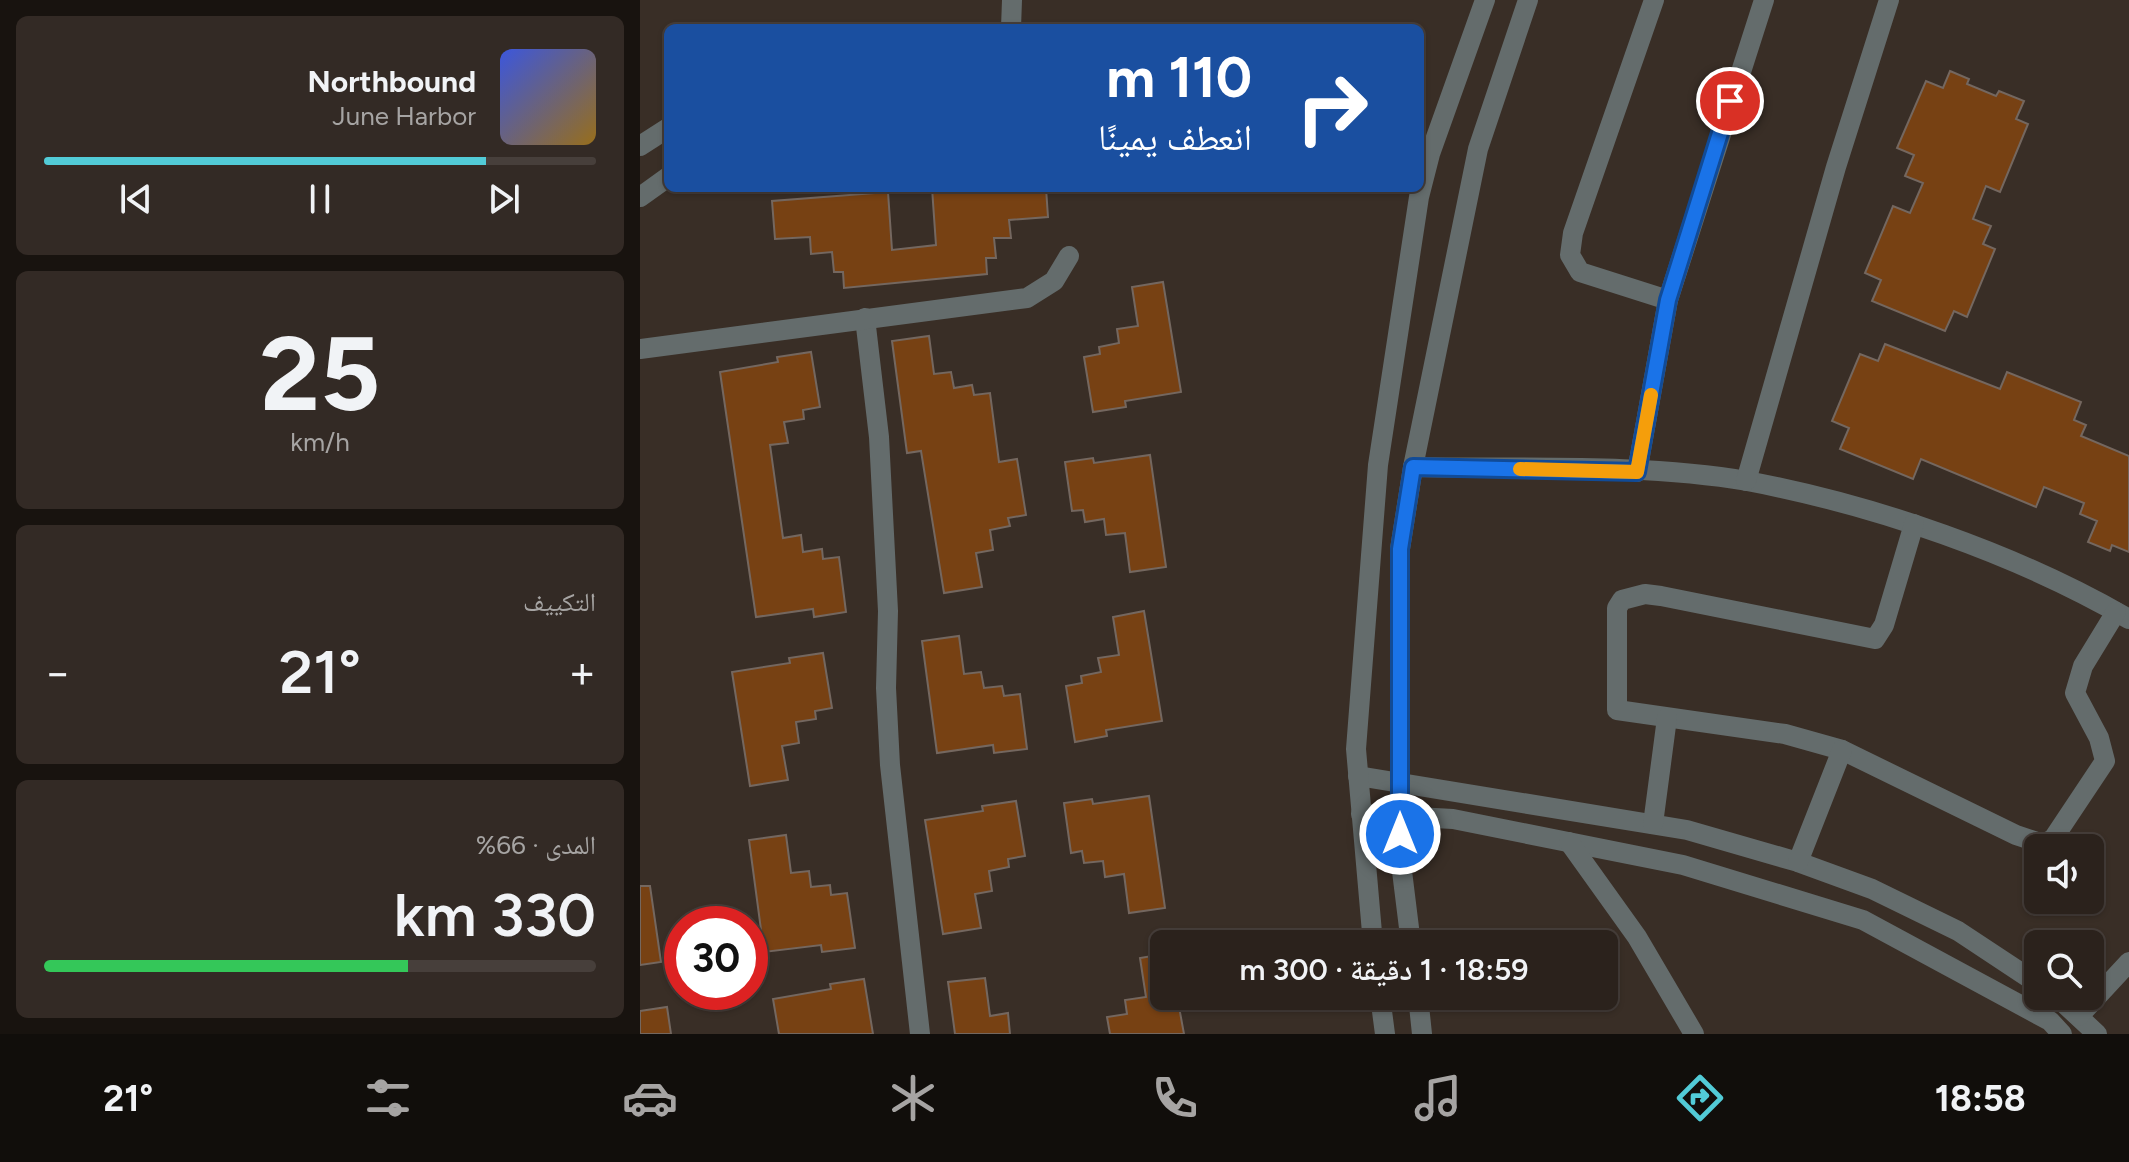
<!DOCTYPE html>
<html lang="ar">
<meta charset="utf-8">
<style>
:root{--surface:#2b221c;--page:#332a25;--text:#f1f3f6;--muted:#a6a4a3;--line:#473f3b;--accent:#52cbd7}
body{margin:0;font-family:Figtree,"Noto Naskh Arabic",sans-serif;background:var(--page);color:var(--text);direction:rtl;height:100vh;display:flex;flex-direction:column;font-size:30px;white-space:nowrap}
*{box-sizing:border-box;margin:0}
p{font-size:26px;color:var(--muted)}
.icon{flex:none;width:44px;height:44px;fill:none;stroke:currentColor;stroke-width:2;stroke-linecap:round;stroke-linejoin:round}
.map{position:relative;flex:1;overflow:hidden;direction:ltr}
.details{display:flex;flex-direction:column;gap:16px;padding:16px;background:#18130f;width:640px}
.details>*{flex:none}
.banner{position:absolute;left:24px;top:24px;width:760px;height:168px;border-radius:12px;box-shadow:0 2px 6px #0004,0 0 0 2px var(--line);direction:rtl;background:#1a4fa0;color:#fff;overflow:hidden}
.tools{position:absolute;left:1384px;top:834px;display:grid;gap:16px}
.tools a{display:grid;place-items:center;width:80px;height:80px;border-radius:12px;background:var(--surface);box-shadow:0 2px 6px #0004,0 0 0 2px var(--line);font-size:40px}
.speed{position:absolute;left:24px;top:906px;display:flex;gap:16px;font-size:40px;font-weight:700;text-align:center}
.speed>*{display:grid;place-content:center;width:104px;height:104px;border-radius:50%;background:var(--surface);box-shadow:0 2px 6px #0004,0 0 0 2px var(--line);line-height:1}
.speed .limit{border:12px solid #d22;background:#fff;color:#111}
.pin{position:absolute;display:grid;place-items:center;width:68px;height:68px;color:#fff;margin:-34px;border:4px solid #fff;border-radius:50%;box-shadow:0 2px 8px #0007}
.me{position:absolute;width:88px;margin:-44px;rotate:0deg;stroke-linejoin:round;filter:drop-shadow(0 0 6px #0008)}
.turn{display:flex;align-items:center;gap:28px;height:168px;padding:0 40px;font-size:36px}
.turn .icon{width:104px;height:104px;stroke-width:2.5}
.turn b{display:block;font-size:56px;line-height:68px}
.big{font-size:60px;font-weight:600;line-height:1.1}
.details .card{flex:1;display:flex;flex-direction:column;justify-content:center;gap:12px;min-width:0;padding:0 28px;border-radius:12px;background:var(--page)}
.details .dial{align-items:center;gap:0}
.dial b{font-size:104px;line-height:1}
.song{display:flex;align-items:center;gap:24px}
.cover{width:96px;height:96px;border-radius:12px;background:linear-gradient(135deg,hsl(230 70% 55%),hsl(40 70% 35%))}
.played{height:8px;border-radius:4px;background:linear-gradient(90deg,var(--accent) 80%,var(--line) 80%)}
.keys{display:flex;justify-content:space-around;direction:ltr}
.heat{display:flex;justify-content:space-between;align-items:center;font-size:44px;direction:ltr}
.charge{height:12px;border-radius:6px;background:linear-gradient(90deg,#34c759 66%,var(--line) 0)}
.trip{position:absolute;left:510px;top:930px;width:468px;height:80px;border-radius:12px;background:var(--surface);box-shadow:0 2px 6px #0004,0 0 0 2px var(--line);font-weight:600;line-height:80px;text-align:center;direction:rtl}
.menu{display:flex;height:128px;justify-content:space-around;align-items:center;background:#110e0b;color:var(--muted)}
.menu .icon{width:56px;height:56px}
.menu .active{color:var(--accent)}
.menu b{font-size:36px;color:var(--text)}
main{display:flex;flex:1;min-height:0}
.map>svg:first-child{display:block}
</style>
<main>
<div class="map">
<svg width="1489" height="1034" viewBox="0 0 1489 1034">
<rect width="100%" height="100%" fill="#392e26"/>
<g fill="#774113" stroke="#74675f" stroke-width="2">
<polygon points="1310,71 1329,79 1327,84 1356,96 1359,91 1384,101 1376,119 1388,124 1360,192 1346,186 1333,219 1351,226 1343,244 1355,249 1327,317 1314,311 1305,331 1232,301 1241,280 1225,273 1253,206 1270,213 1283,183 1265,176 1274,155 1257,148 1286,81 1303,88"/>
<polygon points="292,188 406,188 408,217 369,220 371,238 354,238 356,258 346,258 347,274 204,288 203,272 194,272 192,252 171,254 170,237 135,239 132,201 248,192 252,250 296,245"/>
<polygon points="523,282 541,392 485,401 486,407 453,412 444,357 460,354 459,347 479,343 477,329 498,326 492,287"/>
<polygon points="289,336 294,374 311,372 314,388 332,385 334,395 350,393 359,462 377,459 386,515 368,518 370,526 350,530 353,550 336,553 342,587 304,593 281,451 267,453 252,341"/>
<polygon points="1245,344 1360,389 1367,372 1441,402 1434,420 1446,425 1441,436 1489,456 1489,552 1472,545 1470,551 1448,542 1457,521 1440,514 1444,503 1404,487 1396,507 1281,459 1273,479 1200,449 1209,428 1192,421 1220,354 1238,361"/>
<polygon points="171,352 180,407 163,410 164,419 144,422 148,443 130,445 143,538 161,535 163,552 182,549 183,559 199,557 206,612 174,617 173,609 116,617 80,372 138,362 137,357"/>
<polygon points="510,455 526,567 490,572 485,533 466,535 464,519 445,522 443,510 432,511 425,462 453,458 454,463"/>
<polygon points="504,611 522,721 466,730 467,736 435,742 426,686 442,683 441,676 461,672 458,658 479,655 473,617"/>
<polygon points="319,636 324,674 341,672 344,688 362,686 364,696 380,694 387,749 354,753 353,745 297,753 282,641"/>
<polygon points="183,653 192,708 175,711 176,719 156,722 159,743 142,746 148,780 110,786 92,672 150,663 149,658"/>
<polygon points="509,796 525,908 489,913 484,874 465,877 463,861 444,863 442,851 431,853 424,803 452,799 453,804"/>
<polygon points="376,801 385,856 368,859 369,867 349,871 352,891 335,894 341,928 303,934 285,820 343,811 342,806"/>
<polygon points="146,835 151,873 169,871 171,887 190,885 191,895 207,893 215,948 182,952 181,945 124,952 109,840"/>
<polygon points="0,886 10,886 21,962 0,965"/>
<polygon points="524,954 524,996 537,996 544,1034 470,1034 467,1017 487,1014 485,1000 506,997 500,958"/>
<polygon points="345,978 350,1016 368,1013 370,1034 315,1034 308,982"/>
<polygon points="224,979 233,1034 139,1034 133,999 191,989 190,984"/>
<polygon points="27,1007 31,1034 0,1034 0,1011"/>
</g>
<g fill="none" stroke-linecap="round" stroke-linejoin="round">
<g stroke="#646c6c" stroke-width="20">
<polyline points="1014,0 933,233 930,255 940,272 1028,300"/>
<polyline points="371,28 372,0"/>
<polyline points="0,146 28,128"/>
<polyline points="0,197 28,177"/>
<polyline points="225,318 239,437 248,611 246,688 250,765 280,1034"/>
<polyline points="0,349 387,298 414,281 429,256"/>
<path d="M 773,467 C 877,469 1005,463 1107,481 C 1235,505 1377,554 1489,619"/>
<polyline points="997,472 1028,300 1124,0"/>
<polyline points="1106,481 1196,167 1249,0"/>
<polyline points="1274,524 1244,625 1235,639 1021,596 1005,594 982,600 977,608 977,710 1145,734 1202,750 1376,835 1403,844 1413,839 1465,761 1459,738 1435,693 1443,666 1476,612"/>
<polyline points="718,776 1047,830 1158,862 1232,889 1318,931 1398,984"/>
<polyline points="721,814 813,819 1043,865 1223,920 1410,1021 1422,1034"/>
<polyline points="1013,824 1027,718"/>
<polyline points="929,842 997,937 1054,1034"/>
<polyline points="1158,862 1202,750"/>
<polyline points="733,944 716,749 738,465 779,197 790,154 845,0"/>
<polyline points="771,944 760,855 760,549 773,467 838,149 888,0"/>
<polyline points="740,996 745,1034"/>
<polyline points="778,996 782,1034"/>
<polyline points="1416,996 1457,1034"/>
<polyline points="1439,1016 1489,962"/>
</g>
</g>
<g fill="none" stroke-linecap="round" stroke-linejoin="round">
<defs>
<polyline id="route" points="760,834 760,549 773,467 997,472 1028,300 1090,101"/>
</defs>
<use href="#route" stroke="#114b97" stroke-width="20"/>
<use href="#route" stroke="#1a73e8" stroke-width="14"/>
<polyline stroke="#f59e0b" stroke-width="14" points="880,469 997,472 1011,395"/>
</g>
</svg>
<div class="tools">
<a><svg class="icon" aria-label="sound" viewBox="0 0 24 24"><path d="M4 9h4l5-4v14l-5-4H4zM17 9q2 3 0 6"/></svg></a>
<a><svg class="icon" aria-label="search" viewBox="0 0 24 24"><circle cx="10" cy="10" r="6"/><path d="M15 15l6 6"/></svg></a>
</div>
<div class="speed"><div class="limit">30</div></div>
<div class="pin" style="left:1090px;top:101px;background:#d93025"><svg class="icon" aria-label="arrive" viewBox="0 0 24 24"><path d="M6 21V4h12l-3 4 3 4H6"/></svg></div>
<svg class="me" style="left:760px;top:834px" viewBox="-20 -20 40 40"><circle r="17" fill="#1a73e8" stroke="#fff" stroke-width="3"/><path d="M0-11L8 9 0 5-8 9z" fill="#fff"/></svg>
<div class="trip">18:59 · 1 دقيقة · 300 m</div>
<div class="banner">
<div class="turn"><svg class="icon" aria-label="right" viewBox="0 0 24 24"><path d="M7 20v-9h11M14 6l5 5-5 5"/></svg><div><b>110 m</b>انعطف يمينًا</div></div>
</div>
</div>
<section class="details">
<div class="card">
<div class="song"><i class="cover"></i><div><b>Northbound</b><p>June Harbor</p></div></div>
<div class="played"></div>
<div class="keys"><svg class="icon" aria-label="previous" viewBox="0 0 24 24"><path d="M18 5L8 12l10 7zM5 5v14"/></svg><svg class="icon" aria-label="pause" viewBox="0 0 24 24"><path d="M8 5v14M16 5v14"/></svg><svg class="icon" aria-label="next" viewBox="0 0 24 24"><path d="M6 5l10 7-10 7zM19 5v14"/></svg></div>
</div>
<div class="card dial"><b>25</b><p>km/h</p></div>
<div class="card"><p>التكييف</p>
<div class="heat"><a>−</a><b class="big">21°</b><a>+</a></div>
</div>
<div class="card"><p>المدى · 66%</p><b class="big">330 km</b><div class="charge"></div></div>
</section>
</main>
<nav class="menu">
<b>18:58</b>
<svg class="icon active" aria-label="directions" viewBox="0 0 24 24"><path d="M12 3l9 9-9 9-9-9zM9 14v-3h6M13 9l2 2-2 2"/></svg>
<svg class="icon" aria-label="music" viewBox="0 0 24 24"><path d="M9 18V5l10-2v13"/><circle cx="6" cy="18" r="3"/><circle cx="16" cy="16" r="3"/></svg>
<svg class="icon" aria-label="phone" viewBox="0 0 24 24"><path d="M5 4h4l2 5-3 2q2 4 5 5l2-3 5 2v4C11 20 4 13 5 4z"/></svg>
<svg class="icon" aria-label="climate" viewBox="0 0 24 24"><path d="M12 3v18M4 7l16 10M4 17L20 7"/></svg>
<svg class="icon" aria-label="car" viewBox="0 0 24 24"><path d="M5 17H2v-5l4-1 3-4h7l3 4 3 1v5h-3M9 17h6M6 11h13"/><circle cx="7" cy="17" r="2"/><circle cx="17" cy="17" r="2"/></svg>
<svg class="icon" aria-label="filters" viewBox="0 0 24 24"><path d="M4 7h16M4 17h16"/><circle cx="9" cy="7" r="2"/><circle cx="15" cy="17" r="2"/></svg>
<b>21°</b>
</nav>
